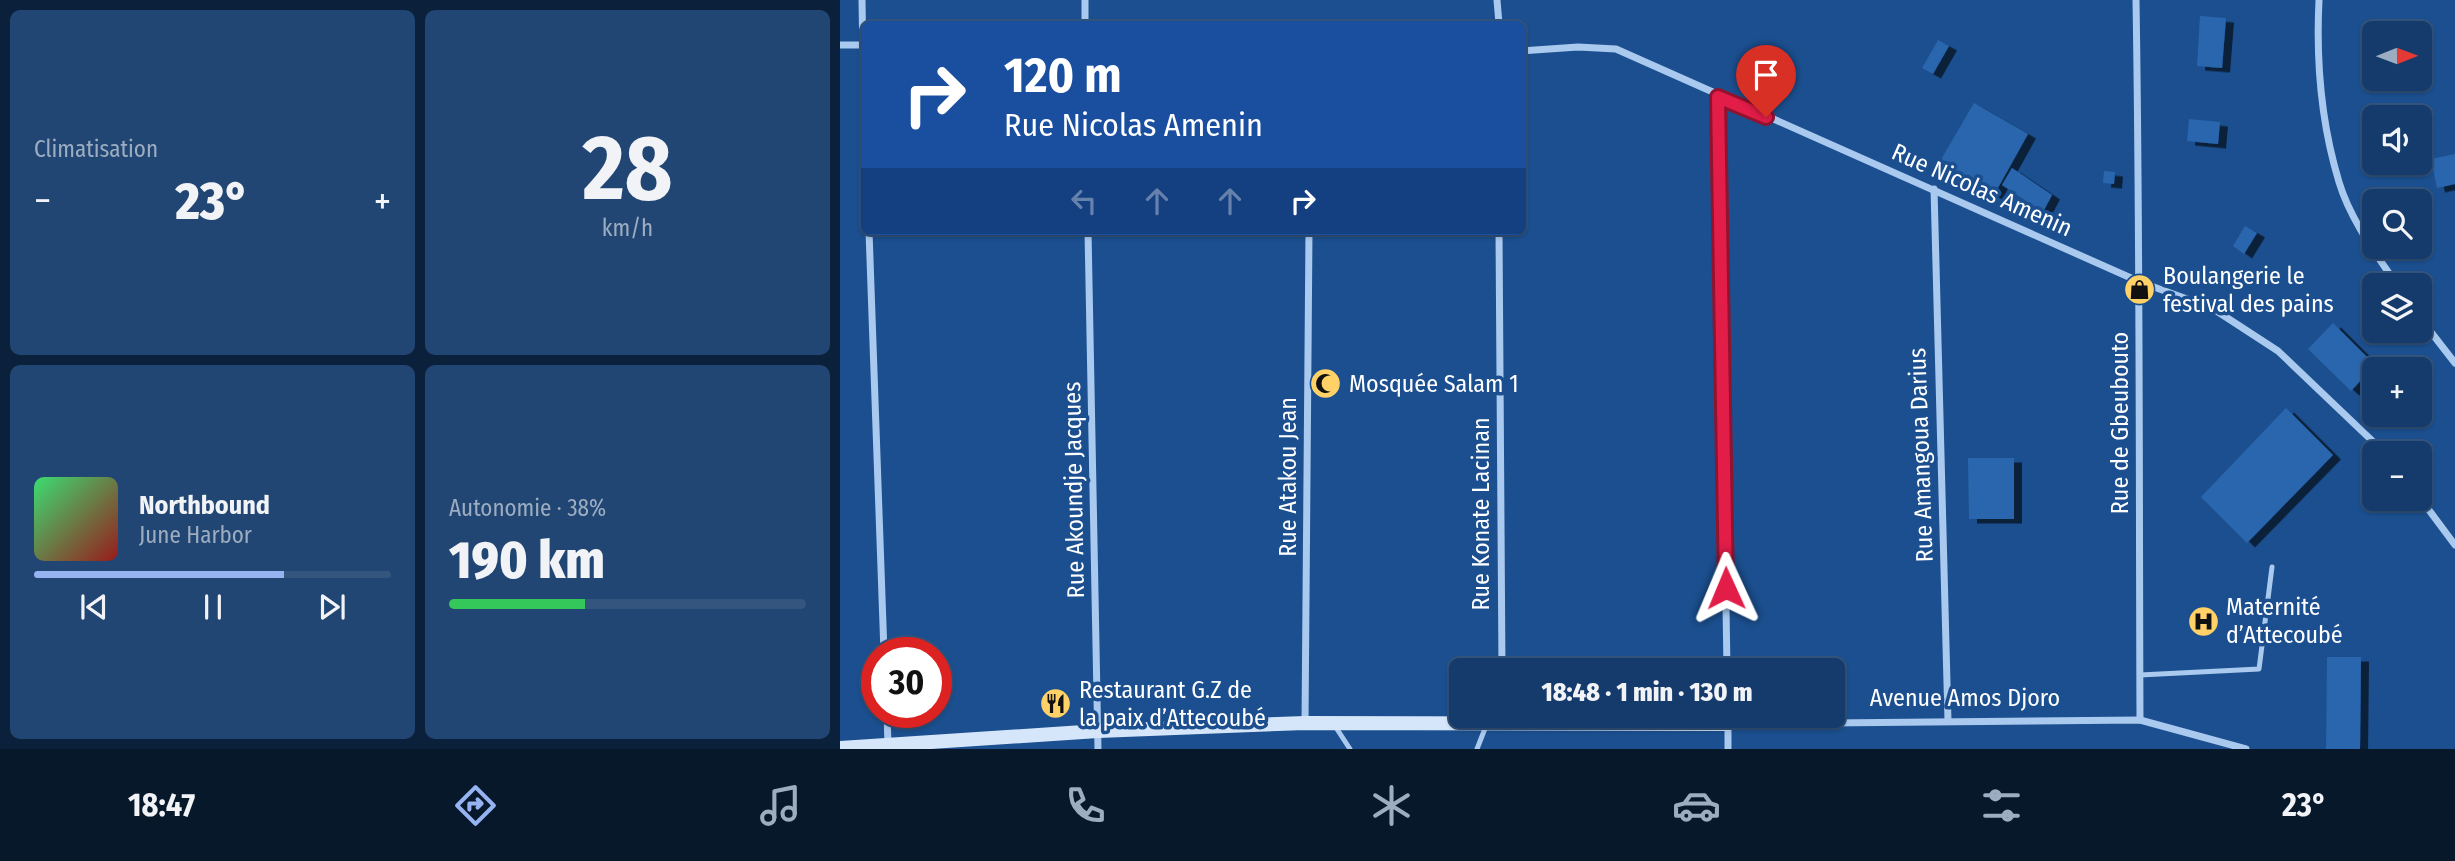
<!DOCTYPE html>
<html lang="fr">
<meta charset="utf-8">
<style>
:root{--surface:#143b6b;--page:#214673;--text:#f1f3f6;--muted:#9dadc1;--line:#33557e;--accent:#95b2f1}
body{margin:0;font-family:"Fira Sans Condensed",sans-serif;background:var(--page);color:var(--text);height:100vh;display:flex;flex-direction:column;font-size:26px;white-space:nowrap}
*{box-sizing:border-box;margin:0}
p{font-size:23px;color:var(--muted)}
.icon{flex:none;width:38px;height:38px;fill:none;stroke:currentColor;stroke-width:2;stroke-linecap:round;stroke-linejoin:round}
.map{position:relative;flex:1;overflow:hidden}
.sheet{display:flex;flex-direction:column;gap:10px;padding:10px;background:#0b203b;width:840px}
.sheet>*{flex:none}
.guide{position:absolute;left:21px;top:21px;width:665px;height:214px;border-radius:10px;box-shadow:0 2px 5px #0004,0 0 0 2px var(--line);background:#1a4fa0;color:#fff;overflow:hidden}
.needle{width:46px;rotate:89deg}
.fabs{position:absolute;left:1522px;top:21px;display:grid;gap:14px}
.fabs a{display:grid;place-items:center;width:70px;height:70px;border-radius:10px;background:var(--surface);box-shadow:0 2px 5px #0004,0 0 0 2px var(--line);font-size:35px}
.speed{position:absolute;left:21px;top:637px;display:flex;gap:14px;font-size:35px;font-weight:700;text-align:center}
.speed>*{display:grid;place-content:center;width:91px;height:91px;border-radius:50%;background:var(--surface);box-shadow:0 2px 5px #0004,0 0 0 2px var(--line);line-height:1}
.speed .limit{border:10px solid #d22;background:#fff;color:#111}
.pin{position:absolute;display:grid;place-items:center;width:60px;height:60px;color:#fff;margin:-72px -30px;border-radius:50% 50% 50% 0;rotate:-45deg;box-shadow:0 0 7px #0007}
.pin .icon{rotate:45deg}
.me{position:absolute;width:77px;margin:-38px;rotate:359deg;stroke-linejoin:round;filter:drop-shadow(0 0 5px #0008)}
.turn{display:flex;align-items:center;gap:24px;height:147px;padding:0 28px;font-size:32px}
.turn .icon{width:91px;height:91px;stroke-width:2.5}
.turn b{display:block;font-size:49px;line-height:60px}
.lanes{display:flex;align-items:center;height:66px;padding:0 28px;background:#0003;justify-content:center;gap:35px;direction:ltr}
.lanes .off{opacity:.35}
.big{font-size:52px;font-weight:800;line-height:1.1}
.sheet .tile{flex:1;display:flex;flex-direction:column;justify-content:center;gap:10px;min-width:0;padding:0 24px;border-radius:10px;background:var(--page)}
.sheet .dial{align-items:center;gap:0}
.dial b{font-size:91px;line-height:1}
.song{display:flex;align-items:center;gap:21px}
.cover{width:84px;height:84px;border-radius:10px;background:linear-gradient(135deg,hsl(140 70% 55%),hsl(0 70% 35%))}
.played{height:7px;border-radius:4px;background:linear-gradient(90deg,var(--accent) 70%,var(--line) 70%)}
.keys{display:flex;justify-content:space-around;direction:ltr}
.heat{display:flex;justify-content:space-between;align-items:center;font-size:38px;direction:ltr}
.charge{height:10px;border-radius:5px;background:linear-gradient(90deg,#34c759 38%,var(--line) 0)}
.sheet .tiles{flex:1;display:grid;gap:10px;grid-template-columns:repeat(2,1fr)}
.trip{position:absolute;left:609px;top:658px;width:396px;height:70px;border-radius:10px;background:var(--surface);box-shadow:0 2px 5px #0004,0 0 0 2px var(--line);font-weight:800;line-height:70px;text-align:center}
.menu{display:flex;height:112px;justify-content:space-around;align-items:center;background:#08182b;color:var(--muted)}
.menu .icon{width:49px;height:49px}
.menu .selected{color:var(--accent)}
.menu b{font-size:32px;color:var(--text)}
main{display:flex;flex:1;min-height:0}
.map>svg:first-child{display:block}
</style>
<main>
<section class="sheet">
<div class="tiles">
<div class="tile"><p>Climatisation</p>
<div class="heat"><a>−</a><b class="big">23°</b><a>+</a></div>
</div>
<div class="tile dial"><b>28</b><p>km/h</p></div>
<div class="tile">
<div class="song"><i class="cover"></i><div><b>Northbound</b><p>June Harbor</p></div></div>
<div class="played"></div>
<div class="keys"><svg class="icon" aria-label="previous" viewBox="0 0 24 24"><path d="M18 5L8 12l10 7zM5 5v14"/></svg><svg class="icon" aria-label="pause" viewBox="0 0 24 24"><path d="M8 5v14M16 5v14"/></svg><svg class="icon" aria-label="next" viewBox="0 0 24 24"><path d="M6 5l10 7-10 7zM19 5v14"/></svg></div>
</div>
<div class="tile"><p>Autonomie · 38%</p><b class="big">190 km</b><div class="charge"></div></div>
</div>
</section>
<div class="map">
<svg width="1615" height="749" viewBox="0 0 1615 749">
<defs>
<filter id="shadow"><feDropShadow dx="8" dy="4.5" stdDeviation="0" flood-color="#0009"/></filter>
</defs>
<rect width="100%" height="100%" fill="#1b4f8f"/>
<g fill="#2a66ad" filter="url(#shadow)">
<polygon points="1360,16 1386,18 1382,68 1357,66"/>
<polygon points="1098,40 1109,46 1093,74 1082,68"/>
<polygon points="1134,103 1188,134 1154,195 1099,163"/>
<polygon points="1349,119 1380,122 1378,144 1347,141"/>
<polygon points="1615,154 1615,184 1597,188 1591,159"/>
<polygon points="1172,168 1212,195 1203,212 1162,185"/>
<polygon points="1264,171 1275,172 1274,184 1263,183"/>
<polygon points="1405,226 1417,233 1404,254 1393,246"/>
<polygon points="1493,323 1535,365 1511,391 1468,349"/>
<polygon points="1446,408 1493,455 1407,543 1361,497"/>
<polygon points="1128,458 1174,458 1174,519 1129,519"/>
<polygon points="1487,657 1521,657 1520,749 1486,749"/>
</g>
<g fill="none" stroke-linecap="round" stroke-linejoin="round">
<g stroke="#a9c9ee" stroke-width="5">
<polyline points="1300,675 1419,669 1432,567"/>
<polyline points="495,726 510,749"/>
<polyline points="637,749 646,726"/>
</g>
<g stroke="#a9c9ee" stroke-width="7">
<polyline points="22,0 24,119"/>
<polyline points="657,0 659,24"/>
<path d="M 1296,0 C 1300,240 1299,480 1300,720"/>
<path d="M 1479,0 C 1476,61 1481,123 1499,182 C 1510,219 1536,254 1557,285"/>
<polyline points="245,24 245,0"/>
<polyline points="0,45 24,45"/>
<polyline points="682,51 738,47 776,49 1300,282 1372,308 1438,351 1545,453"/>
<polyline points="878,97 887,670"/>
<polyline points="1094,189 1108,721"/>
<polyline points="29,231 44,653"/>
<polyline points="248,231 258,749"/>
<polyline points="659,231 662,670"/>
<polyline points="1580,318 1615,363"/>
<polyline points="1580,498 1615,545"/>
<polyline points="47,712 48,746"/>
<polyline points="465,723 469,231"/>
<polyline points="888,724 1300,720 1406,749"/>
<polyline points="888,749 888,716"/>
</g>
<polyline stroke="#d6e6fa" stroke-width="14" points="0,748 258,731 465,723 888,724"/>
</g>
<g fill="none" stroke-linecap="round" stroke-linejoin="round">
<defs>
<polyline id="route" points="886,588 878,97 926,117"/>
</defs>
<use href="#route" stroke="#92132f" stroke-width="18"/>
<use href="#route" stroke="#e11d48" stroke-width="12"/>
</g>
<defs>
<symbol id="shop-disc" viewBox="-11 -11 22 22"><circle r="9.5" fill="#ffd166" stroke="#1b4f8f"/><path d="M-5-2.5h2.3a2.7 3.5 0 0 1 5.4 0H5L5.5 6h-11ZM-1.5-2.5h3a1.5 2.3 0 0 0-3 0Z" fill="#111"/></symbol>
<symbol id="mosque-disc" viewBox="-11 -11 22 22"><circle r="9.5" fill="#ffd166" stroke="#1b4f8f"/><path d="M3.5-4.9A6 6 0 1 0 3.5 4.9A5 5 0 1 1 3.5-4.9Z" fill="#111"/></symbol>
<symbol id="hospital-disc" viewBox="-11 -11 22 22"><circle r="9.5" fill="#ffd166" stroke="#1b4f8f"/><path d="M-5-5h3v3.5h4V-5h3V5h-3V1.5h-4V5h-3Z" fill="#111"/></symbol>
<symbol id="restaurant-disc" viewBox="-11 -11 22 22"><circle r="9.5" fill="#ffd166" stroke="#1b4f8f"/><path d="M-5-6h1v4h1v-4h1v4h1v-4h1v5L-1.5 .5V6h-2V.5L-5-1ZM5-6V6H3V1.5H1.5Q1.5-4 5-6Z" fill="#111"/></symbol>
</defs>
<g fill-rule="evenodd">
<use href="#shop-disc" x="1282" y="272" width="35" height="35"/>
<use href="#mosque-disc" x="468" y="366" width="35" height="35"/>
<use href="#hospital-disc" x="1346" y="604" width="35" height="35"/>
<use href="#restaurant-disc" x="198" y="686" width="35" height="35"/>
</g>
<g text-anchor="middle" dominant-baseline="central" stroke-width="7" stroke-linejoin="round" paint-order="stroke">
<g font-size="24" fill="#fff" stroke="#1b4f8f">
<text transform="translate(1142 190) rotate(24)">Rue Nicolas Amenin</text>
<text transform="translate(1280 423) rotate(-90)">Rue de Gbeubouto</text>
<text transform="translate(1081 455) rotate(-92)">Rue Amangoua Darius</text>
<text transform="translate(448 477) rotate(-90)">Rue Atakou Jean</text>
<text transform="translate(234 490) rotate(-91)">Rue Akoundje Jacques</text>
<text transform="translate(641 514) rotate(-90)">Rue Konate Lacinan</text>
<text x="1125" y="698">Avenue Amos Djoro</text>
</g>
<g font-size="24" fill="#fff" stroke="#1b4f8f" text-anchor="start">
<text x="1323" y="276">Boulangerie le<tspan x="1323" dy="28">festival des pains</tspan></text>
<text x="509" y="384">Mosquée Salam 1</text>
<text x="1386" y="607">Maternité<tspan x="1386" dy="28">d’Attecoubé</tspan></text>
<text x="239" y="690">Restaurant G.Z de<tspan x="239" dy="28">la paix d’Attecoubé</tspan></text>
</g>
</g>
</svg>
<div class="fabs">
<a><svg class="needle" viewBox="-14 -14 28 28"><path d="M0-13l5 13h-10z" fill="#e53935"/><path d="M0 13l5-13h-10z" fill="#9dadc1"/></svg></a>
<a><svg class="icon" aria-label="sound" viewBox="0 0 24 24"><path d="M4 9h4l5-4v14l-5-4H4zM17 9q2 3 0 6"/></svg></a>
<a><svg class="icon" aria-label="search" viewBox="0 0 24 24"><circle cx="10" cy="10" r="6"/><path d="M15 15l6 6"/></svg></a>
<a><svg class="icon" aria-label="layers" viewBox="0 0 24 24"><path d="M12 4l9 5-9 5-9-5zM3 14l9 5 9-5"/></svg></a>
<a>+</a>
<a>−</a>
</div>
<div class="speed"><div class="limit">30</div></div>
<div class="pin" style="left:926px;top:117px;background:#d93025"><svg class="icon" aria-label="arrive" viewBox="0 0 24 24"><path d="M6 21V4h12l-3 4 3 4H6"/></svg></div>
<svg class="me" style="left:886px;top:588px" viewBox="-20 -20 40 40"><path d="M0-17L14 15 0 8-14 15z" fill="#e11d48" stroke="#fff" stroke-width="4"/></svg>
<div class="trip">18:48 · 1 min · 130 m</div>
<div class="guide">
<div class="turn"><svg class="icon" aria-label="right" viewBox="0 0 24 24"><path d="M7 20v-9h11M14 6l5 5-5 5"/></svg><div><b>120 m</b>Rue Nicolas Amenin</div></div>
<div class="lanes"><svg class="icon off" aria-label="left" viewBox="0 0 24 24"><path d="M17 20v-9H6M10 6l-5 5 5 5"/></svg><svg class="icon off" aria-label="ahead" viewBox="0 0 24 24"><path d="M12 20V5M6 11l6-6 6 6"/></svg><svg class="icon off" aria-label="ahead" viewBox="0 0 24 24"><path d="M12 20V5M6 11l6-6 6 6"/></svg><svg class="icon" aria-label="right" viewBox="0 0 24 24"><path d="M7 20v-9h11M14 6l5 5-5 5"/></svg></div>
</div>
</div>
</main>
<nav class="menu">
<b>18:47</b>
<svg class="icon selected" aria-label="directions" viewBox="0 0 24 24"><path d="M12 3l9 9-9 9-9-9zM9 14v-3h6M13 9l2 2-2 2"/></svg>
<svg class="icon" aria-label="music" viewBox="0 0 24 24"><path d="M9 18V5l10-2v13"/><circle cx="6" cy="18" r="3"/><circle cx="16" cy="16" r="3"/></svg>
<svg class="icon" aria-label="phone" viewBox="0 0 24 24"><path d="M5 4h4l2 5-3 2q2 4 5 5l2-3 5 2v4C11 20 4 13 5 4z"/></svg>
<svg class="icon" aria-label="climate" viewBox="0 0 24 24"><path d="M12 3v18M4 7l16 10M4 17L20 7"/></svg>
<svg class="icon" aria-label="car" viewBox="0 0 24 24"><path d="M5 17H2v-5l4-1 3-4h7l3 4 3 1v5h-3M9 17h6M6 11h13"/><circle cx="7" cy="17" r="2"/><circle cx="17" cy="17" r="2"/></svg>
<svg class="icon" aria-label="filters" viewBox="0 0 24 24"><path d="M4 7h16M4 17h16"/><circle cx="9" cy="7" r="2"/><circle cx="15" cy="17" r="2"/></svg>
<b>23°</b>
</nav>
